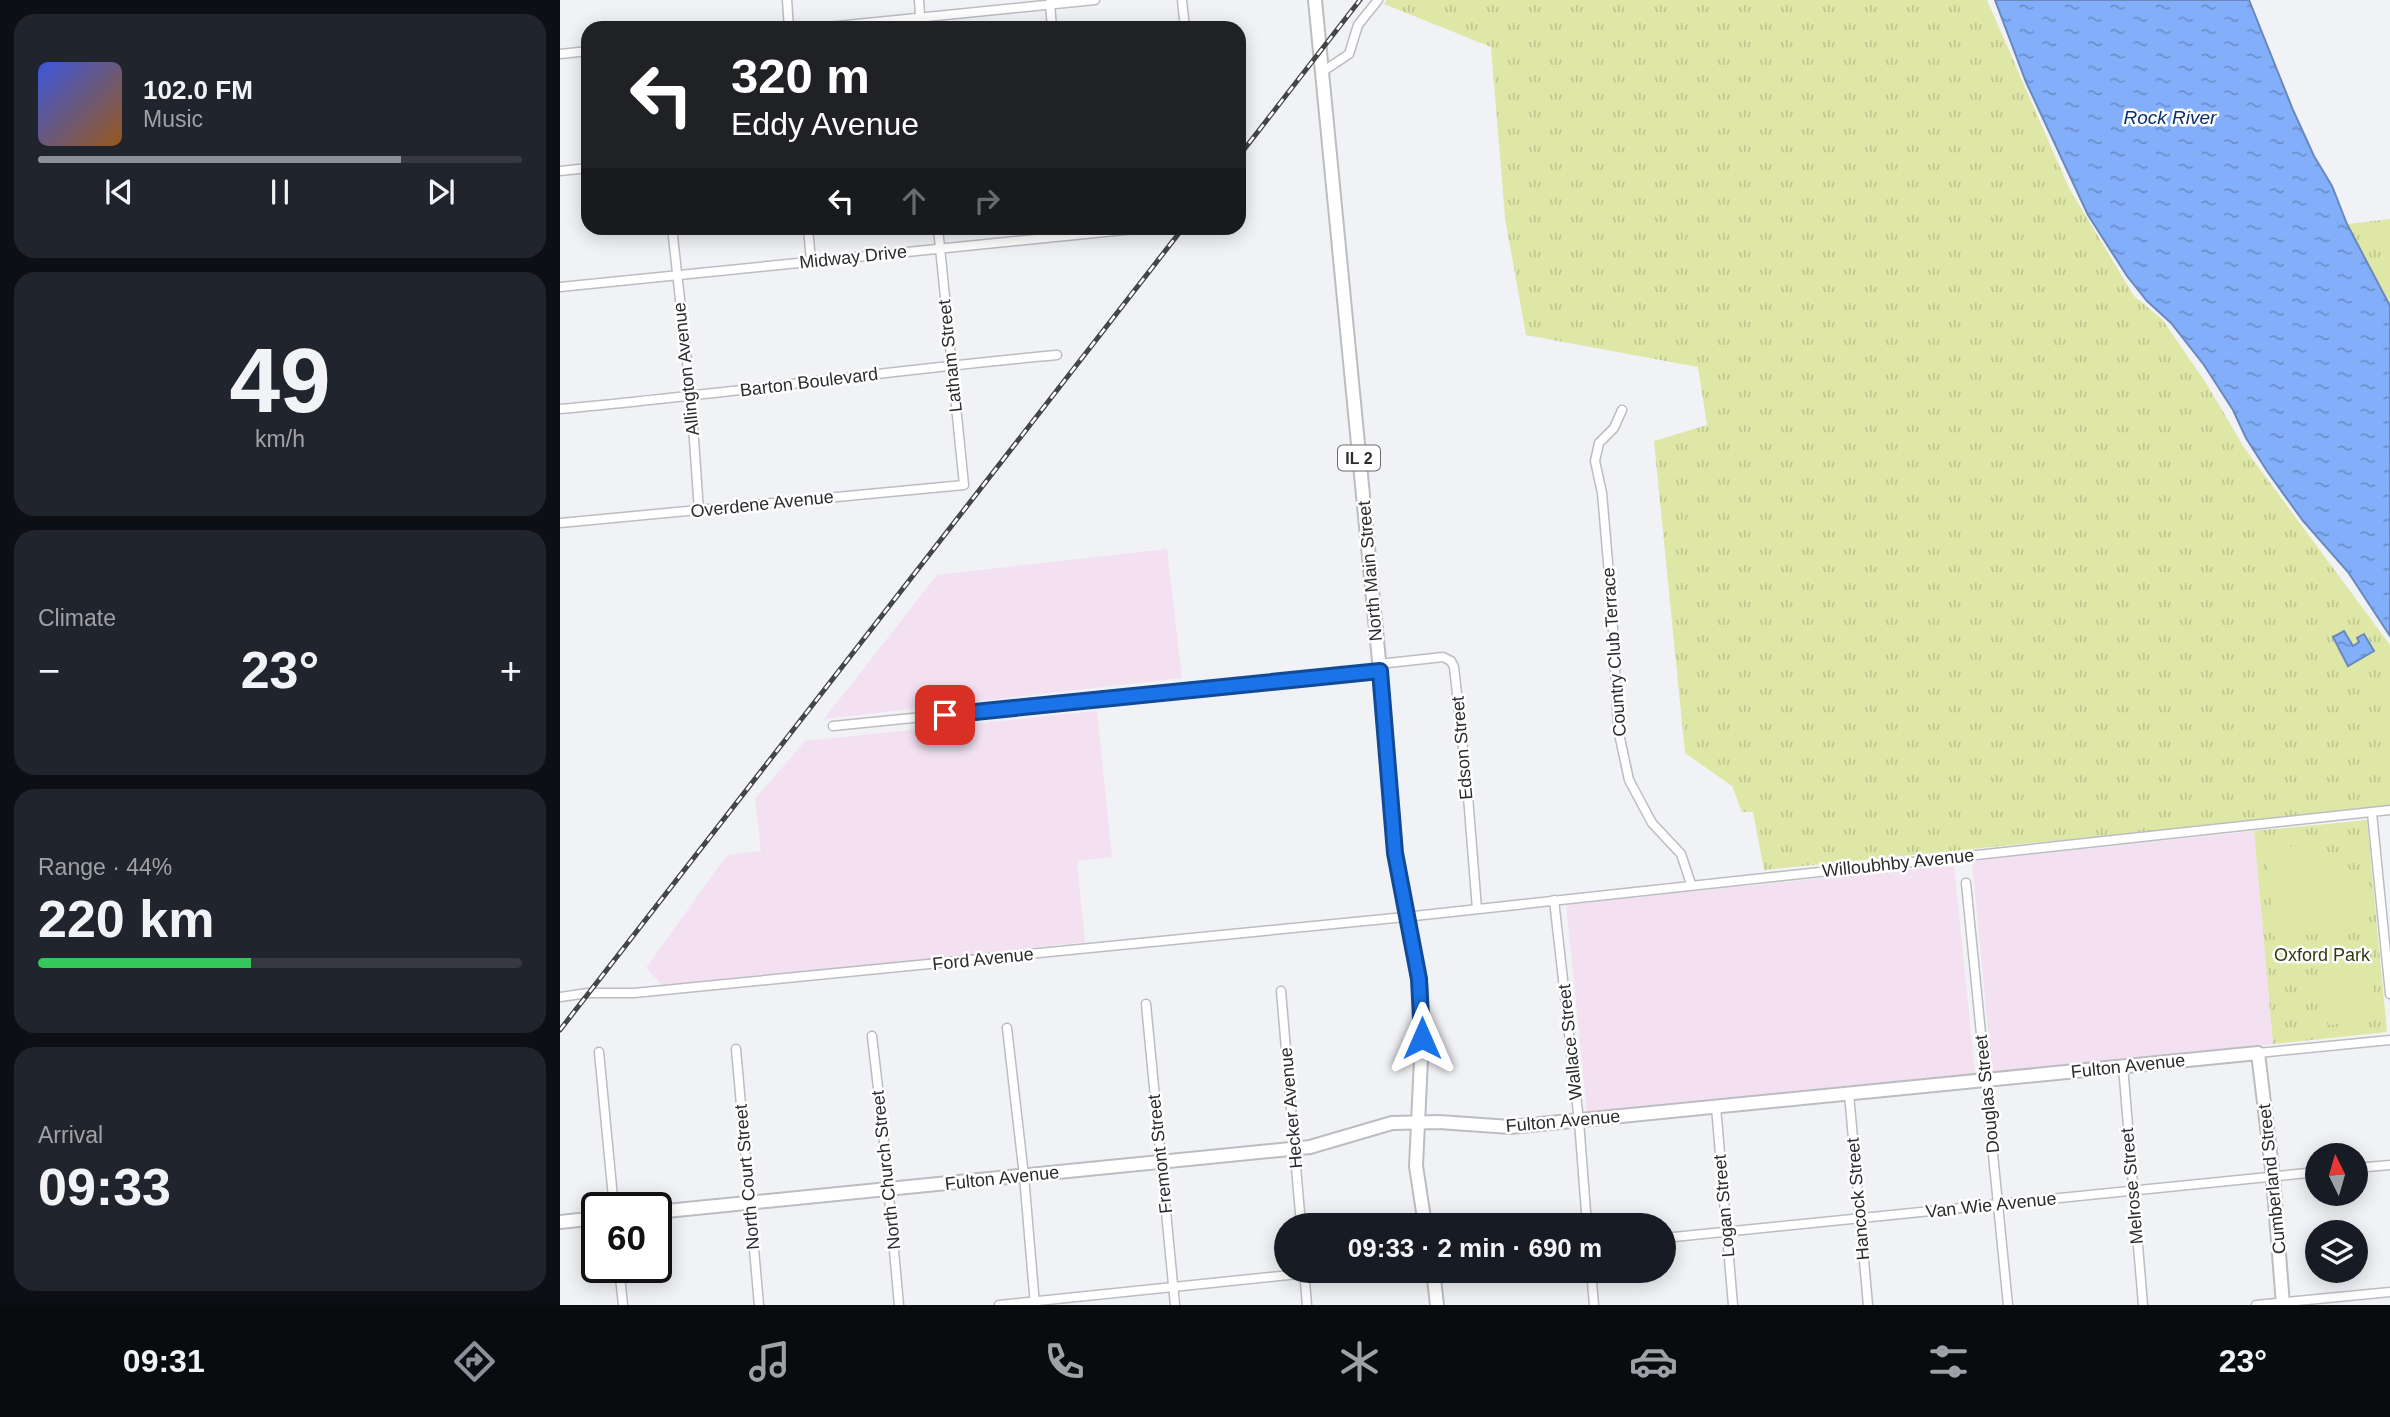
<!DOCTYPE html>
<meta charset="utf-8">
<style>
:root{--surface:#171b24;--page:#20242c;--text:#f1f3f6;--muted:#9ea1a6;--line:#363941;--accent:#8c9099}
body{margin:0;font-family:Arial,sans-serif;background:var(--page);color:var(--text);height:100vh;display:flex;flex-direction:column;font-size:26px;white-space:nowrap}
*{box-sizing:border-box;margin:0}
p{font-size:23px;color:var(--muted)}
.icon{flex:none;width:38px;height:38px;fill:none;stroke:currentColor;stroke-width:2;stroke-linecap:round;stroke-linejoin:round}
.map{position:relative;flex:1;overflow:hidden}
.panel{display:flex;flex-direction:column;gap:14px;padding:14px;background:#0d0f14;width:560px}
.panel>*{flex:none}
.hud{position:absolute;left:21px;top:21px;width:665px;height:214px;border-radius:21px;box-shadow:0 4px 18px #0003;background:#202124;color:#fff;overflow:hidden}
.needle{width:46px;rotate:355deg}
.fabs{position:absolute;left:1745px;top:1143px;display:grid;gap:14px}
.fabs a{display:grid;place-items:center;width:63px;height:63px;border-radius:50%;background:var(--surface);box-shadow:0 4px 18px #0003;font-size:35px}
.speed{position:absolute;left:21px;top:1192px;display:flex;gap:14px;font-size:35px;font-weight:700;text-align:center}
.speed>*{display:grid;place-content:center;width:91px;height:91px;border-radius:50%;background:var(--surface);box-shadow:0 4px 18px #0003;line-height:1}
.speed .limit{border:4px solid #111;border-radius:10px;background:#fff;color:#111}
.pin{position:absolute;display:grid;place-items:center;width:60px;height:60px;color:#fff;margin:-30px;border-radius:14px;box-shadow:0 4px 10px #0006}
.me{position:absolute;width:77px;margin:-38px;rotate:0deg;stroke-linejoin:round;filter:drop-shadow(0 0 5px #0008)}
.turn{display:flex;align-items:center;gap:24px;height:147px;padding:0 35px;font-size:32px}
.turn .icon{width:91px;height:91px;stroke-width:2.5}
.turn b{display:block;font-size:49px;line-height:60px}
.lanes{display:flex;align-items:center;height:66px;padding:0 35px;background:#0003;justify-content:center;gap:35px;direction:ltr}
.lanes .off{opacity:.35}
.big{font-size:52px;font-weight:700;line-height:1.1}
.panel .tile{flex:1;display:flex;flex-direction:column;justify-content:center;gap:10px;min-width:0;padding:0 24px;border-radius:21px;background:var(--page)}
.panel .dial{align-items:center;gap:0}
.dial b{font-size:91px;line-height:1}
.song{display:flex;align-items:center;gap:21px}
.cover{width:84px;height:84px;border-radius:10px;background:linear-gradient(135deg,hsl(230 70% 55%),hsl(30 70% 35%))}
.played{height:7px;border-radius:4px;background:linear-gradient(90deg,var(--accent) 75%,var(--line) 75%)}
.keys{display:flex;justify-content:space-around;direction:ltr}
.heat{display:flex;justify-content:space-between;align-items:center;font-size:38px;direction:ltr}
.charge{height:10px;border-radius:5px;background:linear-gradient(90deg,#34c759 44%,var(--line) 0)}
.trip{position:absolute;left:714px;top:1213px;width:402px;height:70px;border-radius:35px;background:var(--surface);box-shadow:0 4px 18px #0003;font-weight:700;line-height:70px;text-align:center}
.tabs{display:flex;height:112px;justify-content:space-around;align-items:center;background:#090b0e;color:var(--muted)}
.tabs .icon{width:49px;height:49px}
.tabs .on{color:var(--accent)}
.tabs b{font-size:32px;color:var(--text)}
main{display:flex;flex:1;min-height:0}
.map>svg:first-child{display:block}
</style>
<main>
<section class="panel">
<div class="tile">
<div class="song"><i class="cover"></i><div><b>102.0 FM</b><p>Music</p></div></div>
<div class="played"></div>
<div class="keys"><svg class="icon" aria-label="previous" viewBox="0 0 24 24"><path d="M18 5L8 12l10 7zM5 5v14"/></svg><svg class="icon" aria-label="pause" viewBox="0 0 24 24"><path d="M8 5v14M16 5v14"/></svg><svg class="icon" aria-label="next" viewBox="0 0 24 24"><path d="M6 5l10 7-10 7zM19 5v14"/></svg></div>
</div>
<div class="tile dial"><b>49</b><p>km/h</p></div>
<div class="tile"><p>Climate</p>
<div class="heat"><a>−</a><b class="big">23°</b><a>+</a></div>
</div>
<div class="tile"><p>Range · 44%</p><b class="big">220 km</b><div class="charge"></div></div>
<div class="tile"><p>Arrival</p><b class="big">09:33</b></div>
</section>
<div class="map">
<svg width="1830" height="1305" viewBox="0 0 1830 1305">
<defs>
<pattern id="grass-tufts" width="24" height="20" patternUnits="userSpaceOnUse" patternTransform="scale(1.75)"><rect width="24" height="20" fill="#dfe7a7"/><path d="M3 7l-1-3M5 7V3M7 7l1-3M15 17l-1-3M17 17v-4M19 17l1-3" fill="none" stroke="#c0c690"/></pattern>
<pattern id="water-ripples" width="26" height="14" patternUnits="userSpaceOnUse" patternTransform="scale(1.75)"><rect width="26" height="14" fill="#83affa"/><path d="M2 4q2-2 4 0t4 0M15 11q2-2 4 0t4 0" fill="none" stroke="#6b8fcb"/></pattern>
</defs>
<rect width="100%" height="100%" fill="#f0f2f6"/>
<g fill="#f3e1f2">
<polygon points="607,549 622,678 264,719 377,575"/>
<polygon points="537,711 552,857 517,861 525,942 103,986 86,968 167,855 201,851 195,799 245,741"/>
<polygon points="1694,831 1713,1044 1432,1072 1412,861"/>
<polygon points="1394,865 1415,1073 1027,1112 1006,904"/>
</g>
<g fill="url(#grass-tufts)">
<polygon points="827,0 1427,0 1509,188 1574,296 1602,319 1646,383 1685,449 1830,645 1830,807 1204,870 1193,812 1182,812 1172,786 1125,753 1094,441 1147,425 1138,367 966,335 945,218 931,47 824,4"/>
<polygon points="1830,219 1830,315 1787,224"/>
<polygon points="1807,820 1827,1032 1713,1044 1694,831"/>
</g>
<g fill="#dfe7a7">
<path d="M 1726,846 C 1790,850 1800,869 1806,930 L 1723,937 L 1720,941 L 1712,935 L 1716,931 L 1706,849 Z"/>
<polygon points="1810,957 1815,1021 1768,1025 1763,961"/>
</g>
<g fill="url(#water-ripples)" stroke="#6988bc" stroke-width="2">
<polygon points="1435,0 1689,0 1733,110 1754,156 1772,186 1787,224 1830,306 1830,636 1788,572 1743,521 1707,471 1686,438 1673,410 1644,365 1611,323 1587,301 1567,276 1528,215 1466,82"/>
<polygon points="1784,631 1793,646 1799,642 1797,638 1804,634 1814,651 1788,666 1773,637"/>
</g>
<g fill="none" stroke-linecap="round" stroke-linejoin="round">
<defs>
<g id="street">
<polyline points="227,0 229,28"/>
<polyline points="359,0 361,28"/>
<polyline points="622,0 625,28"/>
<polyline points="490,3 492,28"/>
<polyline points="257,28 535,0"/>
<polyline points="0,54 28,51"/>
<polyline points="762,72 789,54 798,25 818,0"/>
<polyline points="0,171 28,168"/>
<polyline points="112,228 131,397 139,511"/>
<polyline points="248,228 251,261"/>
<polyline points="0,287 585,228"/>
<path d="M 0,409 C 166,394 331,370 497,355"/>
<polyline points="1062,410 1054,428 1039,443 1035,461 1042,493 1052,609 1058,729 1069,780 1092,823 1121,854 1131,884"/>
<polyline points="0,523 404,485 378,228"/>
<polyline points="819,664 883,657 891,661 894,667 907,784 917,909"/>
<polyline points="273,726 820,671"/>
<polyline points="1812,813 1830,994"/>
<polyline points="1406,883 1448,1305"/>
<polyline points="994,900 1019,1121 1027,1225"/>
<polyline points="721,991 741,1225"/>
<polyline points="0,997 28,993 74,993 845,917 1830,810"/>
<polyline points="586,1004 615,1305"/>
<polyline points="447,1028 464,1176 475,1305"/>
<polyline points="312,1036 323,1131 339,1305"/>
<polyline points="176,1049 199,1305"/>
<polyline points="39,1052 54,1208"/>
<polyline points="1698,1053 1830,1040"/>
<polyline points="1563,1066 1583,1305"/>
<polyline points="1289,1094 1308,1305"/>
<polyline points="1156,1107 1173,1305"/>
<polyline points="1796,1168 1830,1165"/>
<polyline points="1104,1238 1757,1172"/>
<polyline points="59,1267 63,1305"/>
<polyline points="744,1270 747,1305"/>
<polyline points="1031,1270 1034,1305"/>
<polyline points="439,1305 777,1270"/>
<polyline points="1696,1305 1830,1292"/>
</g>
<g id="secondary">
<polyline points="96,1212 750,1147 832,1123 879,1122 950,1127 1698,1053 1713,1177 1723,1305"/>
<polyline points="0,1222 37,1218"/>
</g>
<g id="primary">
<polyline points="755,0 820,671 835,853 861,989 862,1038 856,1166 865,1225"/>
<polyline points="873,1270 877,1305"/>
</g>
</defs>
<use href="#street" stroke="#bbbdc1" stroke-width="11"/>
<use href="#secondary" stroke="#bbbdc1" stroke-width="16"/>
<use href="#primary" stroke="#bbbdc1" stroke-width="16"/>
<use href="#street" stroke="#fff" stroke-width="8"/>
<use href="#secondary" stroke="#fff" stroke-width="12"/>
<use href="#primary" stroke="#fff" stroke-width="12"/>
<defs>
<g id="rail">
<polyline points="679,156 800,0"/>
<polyline points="0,1030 623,228"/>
</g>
</defs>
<use href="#rail" stroke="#444546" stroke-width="5"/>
<use href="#rail" stroke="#fff" stroke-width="2.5" stroke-dasharray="8" stroke-linecap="butt"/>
</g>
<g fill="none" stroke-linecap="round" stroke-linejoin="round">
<defs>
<polyline id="route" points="385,715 820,671 835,853 859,979 862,1038"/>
</defs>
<use href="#route" stroke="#114b97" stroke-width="18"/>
<use href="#route" stroke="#1a73e8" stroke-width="12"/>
</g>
<g text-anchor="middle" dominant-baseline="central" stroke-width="5" stroke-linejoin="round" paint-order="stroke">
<rect fill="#fff" stroke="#6b6b6c" stroke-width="2" x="778" y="445.5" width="42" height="25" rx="5"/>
<g font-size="16" font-weight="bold" fill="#2b2c2d">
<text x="799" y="458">IL 2</text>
</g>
<g font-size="18" fill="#2b2c2d" stroke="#fff">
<text transform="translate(293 257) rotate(-6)">Midway Drive</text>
<text transform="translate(390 356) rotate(-96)">Latham Street</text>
<text transform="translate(126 369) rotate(-96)">Allington Avenue</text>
<text transform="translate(249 382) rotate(-7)">Barton Boulevard</text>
<text transform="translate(202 504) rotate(-6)">Overdene Avenue</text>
<text transform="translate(810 571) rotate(-95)">North Main Street</text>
<text transform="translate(1054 652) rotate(-94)">Country Club Terrace</text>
<text transform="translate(902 748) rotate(-95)">Edson Street</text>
<text transform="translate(1338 863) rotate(-6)">Willoubhby Avenue</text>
<text transform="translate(423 959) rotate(-6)">Ford Avenue</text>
<text transform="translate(1010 1042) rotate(-96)">Wallace Street</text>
<text transform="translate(1568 1066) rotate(-6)">Fulton Avenue</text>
<text transform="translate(1427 1094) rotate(-96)">Douglas Street</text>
<text transform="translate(731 1108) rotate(-95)">Hecker Avenue</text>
<text transform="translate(1003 1121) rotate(-5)">Fulton Avenue</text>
<text transform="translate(600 1154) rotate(-96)">Fremont Street</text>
<text transform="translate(326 1170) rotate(-96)">North Church Street</text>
<text transform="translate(187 1177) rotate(-95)">North Court Street</text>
<text transform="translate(442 1178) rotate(-6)">Fulton Avenue</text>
<text transform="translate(1712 1179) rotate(-96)">Cumberland Street</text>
<text transform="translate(1572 1186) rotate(-95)">Melrose Street</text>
<text transform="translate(1298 1199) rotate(-95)">Hancock Street</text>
<text transform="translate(1431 1205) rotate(-6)">Van Wie Avenue</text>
<text transform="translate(1164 1206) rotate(-95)">Logan Street</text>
</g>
<g font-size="18" fill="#34380f" stroke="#fff">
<text x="1762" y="955">Oxford Park</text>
</g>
<g font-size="19" font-style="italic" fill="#0a2f6f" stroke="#fff">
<text x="1610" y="117">Rock River</text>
</g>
</g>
</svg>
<div class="fabs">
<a><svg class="needle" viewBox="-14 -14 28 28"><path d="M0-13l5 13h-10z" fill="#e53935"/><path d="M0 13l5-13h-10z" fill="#9ea1a6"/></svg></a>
<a><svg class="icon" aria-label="layers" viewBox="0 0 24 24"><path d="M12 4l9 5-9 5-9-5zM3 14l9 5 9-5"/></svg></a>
</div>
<div class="speed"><div class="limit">60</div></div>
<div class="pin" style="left:385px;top:715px;background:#d93025"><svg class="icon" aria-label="arrive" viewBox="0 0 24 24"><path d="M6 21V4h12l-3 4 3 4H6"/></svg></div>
<svg class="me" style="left:862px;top:1038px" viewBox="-20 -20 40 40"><path d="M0-17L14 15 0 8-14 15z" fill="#1a73e8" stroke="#fff" stroke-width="4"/></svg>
<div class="trip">09:33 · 2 min · 690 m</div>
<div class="hud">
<div class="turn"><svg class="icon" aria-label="left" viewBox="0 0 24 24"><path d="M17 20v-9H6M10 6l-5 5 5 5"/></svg><div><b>320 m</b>Eddy Avenue</div></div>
<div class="lanes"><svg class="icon" aria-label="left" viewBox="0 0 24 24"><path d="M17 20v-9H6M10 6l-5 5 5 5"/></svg><svg class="icon off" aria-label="ahead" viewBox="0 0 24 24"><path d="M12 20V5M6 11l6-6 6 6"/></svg><svg class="icon off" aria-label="right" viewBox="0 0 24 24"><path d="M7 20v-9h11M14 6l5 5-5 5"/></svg></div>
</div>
</div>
</main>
<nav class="tabs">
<b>09:31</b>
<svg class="icon on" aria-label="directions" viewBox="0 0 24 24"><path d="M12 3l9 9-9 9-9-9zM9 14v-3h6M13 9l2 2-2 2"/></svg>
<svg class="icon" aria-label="music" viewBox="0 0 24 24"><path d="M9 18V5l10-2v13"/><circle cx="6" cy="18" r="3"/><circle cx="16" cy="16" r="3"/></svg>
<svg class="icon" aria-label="phone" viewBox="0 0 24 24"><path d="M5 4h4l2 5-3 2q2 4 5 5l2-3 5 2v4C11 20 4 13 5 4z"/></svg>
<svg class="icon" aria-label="climate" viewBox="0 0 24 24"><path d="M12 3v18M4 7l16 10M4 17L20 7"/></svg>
<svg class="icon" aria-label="car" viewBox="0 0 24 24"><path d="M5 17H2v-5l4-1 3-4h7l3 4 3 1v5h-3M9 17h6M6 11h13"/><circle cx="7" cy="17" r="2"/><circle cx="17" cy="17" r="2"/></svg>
<svg class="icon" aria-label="filters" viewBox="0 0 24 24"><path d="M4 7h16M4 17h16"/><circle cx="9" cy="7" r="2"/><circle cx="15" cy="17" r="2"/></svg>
<b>23°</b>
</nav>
